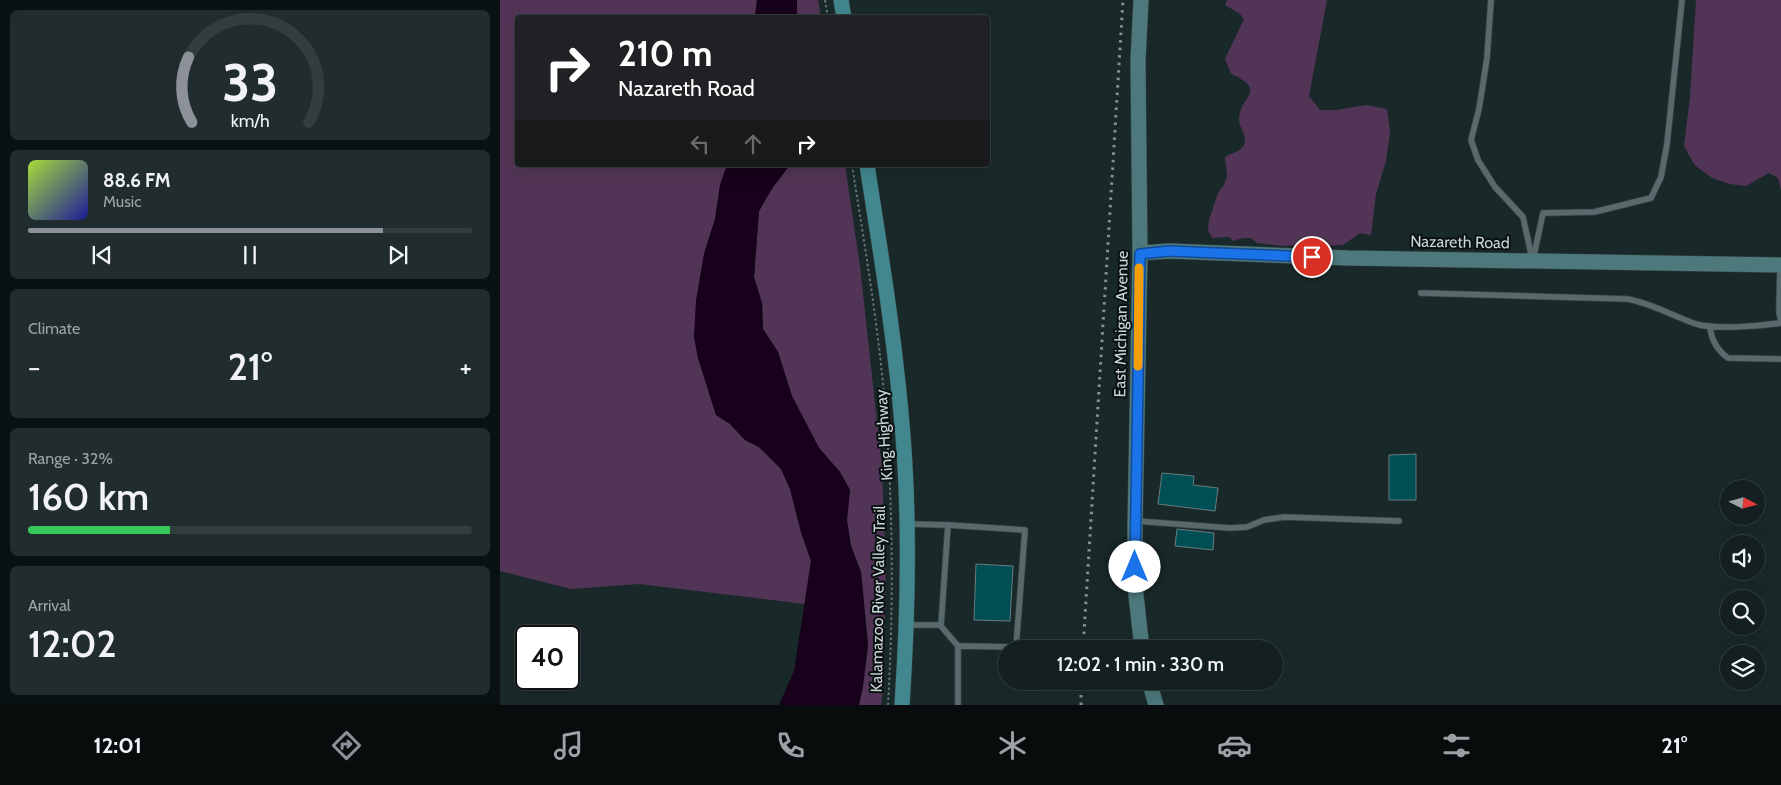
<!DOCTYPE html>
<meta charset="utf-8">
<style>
:root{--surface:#131f20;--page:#202c2d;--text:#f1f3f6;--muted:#9da2a5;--line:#323d3e;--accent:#8c9099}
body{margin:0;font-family:Cabin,sans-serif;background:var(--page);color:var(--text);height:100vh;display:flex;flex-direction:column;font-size:19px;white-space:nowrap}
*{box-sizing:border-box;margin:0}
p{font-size:16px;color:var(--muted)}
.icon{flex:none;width:28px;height:28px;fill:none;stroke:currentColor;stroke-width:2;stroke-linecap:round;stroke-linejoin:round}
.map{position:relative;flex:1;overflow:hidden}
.sheet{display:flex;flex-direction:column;gap:10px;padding:10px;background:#0a1112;width:500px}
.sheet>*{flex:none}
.hud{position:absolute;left:15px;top:15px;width:475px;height:152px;border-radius:5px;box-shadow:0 5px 20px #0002,0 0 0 1px var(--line);background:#202124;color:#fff;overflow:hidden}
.needle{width:32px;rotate:96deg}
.buttons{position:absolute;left:1220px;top:480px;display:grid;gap:10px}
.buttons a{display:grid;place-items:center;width:45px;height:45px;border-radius:50%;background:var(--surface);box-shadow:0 5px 20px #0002,0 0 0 1px var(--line);font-size:25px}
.speed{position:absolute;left:15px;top:625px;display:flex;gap:10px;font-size:25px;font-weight:700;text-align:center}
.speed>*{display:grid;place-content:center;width:65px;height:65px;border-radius:50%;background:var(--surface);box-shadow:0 5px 20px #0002,0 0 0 1px var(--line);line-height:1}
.speed .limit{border:2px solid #111;border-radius:8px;background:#fff;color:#111}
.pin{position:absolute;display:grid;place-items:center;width:42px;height:42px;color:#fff;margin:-21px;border:2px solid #fff;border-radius:50%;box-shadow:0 1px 5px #0007}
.me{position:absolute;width:55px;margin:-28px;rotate:0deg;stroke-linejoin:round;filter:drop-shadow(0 0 4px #0008)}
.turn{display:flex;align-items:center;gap:18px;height:105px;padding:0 20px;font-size:22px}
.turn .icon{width:65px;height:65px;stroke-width:2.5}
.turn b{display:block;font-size:35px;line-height:42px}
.lanes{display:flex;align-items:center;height:48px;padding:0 20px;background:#0003;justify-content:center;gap:25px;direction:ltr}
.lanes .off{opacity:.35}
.big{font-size:38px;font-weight:600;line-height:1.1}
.sheet .card{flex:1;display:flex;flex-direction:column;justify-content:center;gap:8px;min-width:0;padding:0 18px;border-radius:8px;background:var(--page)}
.sheet .dial{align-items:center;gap:0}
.dial svg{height:130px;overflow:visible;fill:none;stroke:var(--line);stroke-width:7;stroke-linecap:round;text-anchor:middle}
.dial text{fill:var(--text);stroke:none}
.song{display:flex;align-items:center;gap:15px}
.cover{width:60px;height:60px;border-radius:8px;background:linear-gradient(135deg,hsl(80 70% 55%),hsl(240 70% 35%))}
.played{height:5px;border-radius:2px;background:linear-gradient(90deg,var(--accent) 80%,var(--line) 80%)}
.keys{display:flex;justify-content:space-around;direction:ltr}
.heat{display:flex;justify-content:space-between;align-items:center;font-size:28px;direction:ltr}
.charge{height:8px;border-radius:4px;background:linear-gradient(90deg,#34c759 32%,var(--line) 0)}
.trip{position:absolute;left:498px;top:640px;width:285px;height:50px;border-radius:25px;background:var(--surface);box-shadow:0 5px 20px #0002,0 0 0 1px var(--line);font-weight:600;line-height:50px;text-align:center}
.tab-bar{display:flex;height:80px;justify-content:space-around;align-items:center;background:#080c0d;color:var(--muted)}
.tab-bar .icon{width:35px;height:35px}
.tab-bar .selected{color:var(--accent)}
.tab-bar b{font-size:22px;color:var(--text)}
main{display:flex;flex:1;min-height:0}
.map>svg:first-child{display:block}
</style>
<main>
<section class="sheet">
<div class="card dial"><svg viewBox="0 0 100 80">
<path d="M14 69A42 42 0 1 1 86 69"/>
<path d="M14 69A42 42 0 0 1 12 29" stroke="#8c9099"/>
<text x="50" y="56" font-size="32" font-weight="700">33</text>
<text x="50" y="72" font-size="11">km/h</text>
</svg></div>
<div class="card">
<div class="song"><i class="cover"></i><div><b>88.6 FM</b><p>Music</p></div></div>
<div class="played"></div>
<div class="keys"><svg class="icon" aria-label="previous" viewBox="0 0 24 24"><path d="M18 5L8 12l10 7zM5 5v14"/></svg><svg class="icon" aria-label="pause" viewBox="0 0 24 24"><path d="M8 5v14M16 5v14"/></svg><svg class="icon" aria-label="next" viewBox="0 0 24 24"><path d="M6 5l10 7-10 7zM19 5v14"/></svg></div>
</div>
<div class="card"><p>Climate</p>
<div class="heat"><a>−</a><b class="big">21°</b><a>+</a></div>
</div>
<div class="card"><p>Range · 32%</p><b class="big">160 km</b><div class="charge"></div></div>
<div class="card"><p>Arrival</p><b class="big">12:02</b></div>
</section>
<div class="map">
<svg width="1281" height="705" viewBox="0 0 1281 705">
<rect width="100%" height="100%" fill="#19292a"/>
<g fill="#523556">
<polygon points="0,0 257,0 255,17 18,18 18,165 227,165 220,185 215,219 204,254 194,337 198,358 216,415 230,424 245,440 259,447 281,469 290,489 301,532 311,561 305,604 139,584 71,589 0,571"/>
<polygon points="297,0 318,0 321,17 297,17"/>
<path d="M 727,0 L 827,0 L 809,96 L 820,110 L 836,110 L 866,105 L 887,109 L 890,132 L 886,161 L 876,194 L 871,235 L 860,233 L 843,245 L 822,246 L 809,244 L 785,246 L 757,243 L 751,238 L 743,238 L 733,241 L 729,237 L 712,238 L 708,230 L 709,220 L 718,193 L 724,185 L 727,176 L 725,157 C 731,153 741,152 744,145 C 748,136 739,128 739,119 C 739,97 769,90 731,74 L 725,59 L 744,19 L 740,14 L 725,5 Z"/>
<polygon points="1196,0 1281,0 1281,191 1278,178 1269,173 1246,186 1230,184 1212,178 1201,170 1194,164 1184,146 1190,97"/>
<polygon points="290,165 345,165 360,266 382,468 386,574 383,688 381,705 359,705 363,686 368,645 361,572 351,546 347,520 350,490 340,472 319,448 292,396 278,352 263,329 262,303 254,277 259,211 273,187"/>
</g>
<g fill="#17011b">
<polygon points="257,0 297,0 297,17 255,17"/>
<polygon points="227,165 290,165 273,187 259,211 254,277 262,303 263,329 278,352 292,396 319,448 340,472 350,490 347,520 351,546 361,572 368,645 363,686 359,705 279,705 294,671 311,561 301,532 290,489 281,469 259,447 245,440 230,424 216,415 198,358 194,337 196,300 204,254 215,219 220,185"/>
</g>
<g fill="#004f54" stroke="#697c7e">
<polygon points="916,454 916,500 889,500 889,455"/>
<polygon points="662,473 694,476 693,485 718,488 715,511 658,504"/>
<polygon points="677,529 714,533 713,550 675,546"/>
<polygon points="476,564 513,566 510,621 474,620"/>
</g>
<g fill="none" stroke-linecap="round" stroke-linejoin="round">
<defs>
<g id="lane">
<polyline points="991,0 987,58 979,109 971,140 978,160 995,187 1023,217 1032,258"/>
<polyline points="1033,260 1043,213 1094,212 1151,198 1161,177 1167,144 1182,0"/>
<polyline points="1280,267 1279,313 1281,320"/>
<path d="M 921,293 L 1127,299 C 1152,303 1172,316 1196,324 C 1217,330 1259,326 1281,323"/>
<path d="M 1210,326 C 1211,340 1217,350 1228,358 L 1281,359"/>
<polyline points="636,521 730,528 747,527 764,520 784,517 899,521"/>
<polyline points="448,525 525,530 516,647 458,646 458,705"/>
<polyline points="407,625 441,625 448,525 409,524"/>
<polyline points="440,625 458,646"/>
</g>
<g id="secondary">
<polyline points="641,0 638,61 640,253 635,527 635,586 642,649"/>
<polyline points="640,253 669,251 848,258 1281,265"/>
<polyline points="649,681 656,705"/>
</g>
<g id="primary">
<polyline points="341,0 344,18"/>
<path d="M 367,165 C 381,255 396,345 403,436 C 410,525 408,616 402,705"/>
</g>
</defs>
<use href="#lane" stroke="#374546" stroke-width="7"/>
<use href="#secondary" stroke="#374546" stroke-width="16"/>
<use href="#primary" stroke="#374546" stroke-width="16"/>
<g stroke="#647273" stroke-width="2" stroke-dasharray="2.5 2.5" stroke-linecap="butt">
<polyline points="325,0 328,18"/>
<path d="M 352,165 C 364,241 377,318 384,394 C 393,498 394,601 388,705"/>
</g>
<use href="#lane" stroke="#586a6c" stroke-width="5.5"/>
<use href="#secondary" stroke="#4d797c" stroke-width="15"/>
<use href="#primary" stroke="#41878d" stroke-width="15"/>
<g stroke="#869394" stroke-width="3" stroke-dasharray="2.5 5" stroke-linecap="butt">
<polyline points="583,649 623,0"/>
<polyline points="581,705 581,681"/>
</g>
</g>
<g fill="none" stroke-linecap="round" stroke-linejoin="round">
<defs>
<polyline id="route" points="635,567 640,254 669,251 812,257"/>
</defs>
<use href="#route" stroke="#114b97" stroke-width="12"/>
<use href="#route" stroke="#1a73e8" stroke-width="9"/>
<polyline stroke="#f59e0b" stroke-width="9" points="638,366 639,268"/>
</g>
<g text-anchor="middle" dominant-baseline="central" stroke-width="4" stroke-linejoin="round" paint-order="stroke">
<g font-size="16" fill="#cbd5d6" stroke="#091011">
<text transform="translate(960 242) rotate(1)">Nazareth Road</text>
<text transform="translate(621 324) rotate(-89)">East Michigan Avenue</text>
<text transform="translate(384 435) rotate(-94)">King Highway</text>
<text transform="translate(378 599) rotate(-89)">Kalamazoo River Valley Trail</text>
</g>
</g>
</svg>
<div class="buttons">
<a><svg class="needle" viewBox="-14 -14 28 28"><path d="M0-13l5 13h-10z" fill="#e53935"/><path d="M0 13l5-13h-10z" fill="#9da2a5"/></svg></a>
<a><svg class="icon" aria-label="sound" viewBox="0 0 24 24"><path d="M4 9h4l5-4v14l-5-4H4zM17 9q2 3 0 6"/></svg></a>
<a><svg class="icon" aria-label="search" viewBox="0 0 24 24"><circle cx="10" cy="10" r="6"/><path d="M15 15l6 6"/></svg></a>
<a><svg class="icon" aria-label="layers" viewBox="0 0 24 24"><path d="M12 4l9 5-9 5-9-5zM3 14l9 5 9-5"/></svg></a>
</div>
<div class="speed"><div class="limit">40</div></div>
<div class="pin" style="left:812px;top:257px;background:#d93025"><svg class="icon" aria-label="arrive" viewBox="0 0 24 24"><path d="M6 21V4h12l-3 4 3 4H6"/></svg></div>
<svg class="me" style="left:635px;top:567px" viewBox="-20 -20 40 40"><circle r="19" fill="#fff"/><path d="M0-13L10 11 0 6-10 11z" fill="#1a73e8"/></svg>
<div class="trip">12:02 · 1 min · 330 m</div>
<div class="hud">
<div class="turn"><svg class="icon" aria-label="right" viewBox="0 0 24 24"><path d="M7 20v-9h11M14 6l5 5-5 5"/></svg><div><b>210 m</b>Nazareth Road</div></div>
<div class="lanes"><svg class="icon off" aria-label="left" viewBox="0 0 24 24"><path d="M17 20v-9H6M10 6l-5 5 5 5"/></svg><svg class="icon off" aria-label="ahead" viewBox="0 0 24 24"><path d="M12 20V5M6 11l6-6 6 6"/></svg><svg class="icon" aria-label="right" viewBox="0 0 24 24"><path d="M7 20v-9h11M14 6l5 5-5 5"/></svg></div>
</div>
</div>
</main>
<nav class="tab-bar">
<b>12:01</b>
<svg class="icon selected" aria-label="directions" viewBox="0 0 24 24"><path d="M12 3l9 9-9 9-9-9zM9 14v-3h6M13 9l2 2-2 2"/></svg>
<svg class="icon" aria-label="music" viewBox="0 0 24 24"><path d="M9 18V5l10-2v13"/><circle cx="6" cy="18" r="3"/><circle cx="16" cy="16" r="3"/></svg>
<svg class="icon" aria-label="phone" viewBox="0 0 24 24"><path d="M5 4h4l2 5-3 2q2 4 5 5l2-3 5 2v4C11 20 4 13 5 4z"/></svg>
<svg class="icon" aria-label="climate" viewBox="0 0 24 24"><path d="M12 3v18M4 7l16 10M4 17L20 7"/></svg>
<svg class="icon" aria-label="car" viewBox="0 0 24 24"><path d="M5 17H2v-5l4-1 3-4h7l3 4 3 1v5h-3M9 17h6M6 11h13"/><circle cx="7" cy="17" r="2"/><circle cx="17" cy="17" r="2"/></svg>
<svg class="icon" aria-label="filters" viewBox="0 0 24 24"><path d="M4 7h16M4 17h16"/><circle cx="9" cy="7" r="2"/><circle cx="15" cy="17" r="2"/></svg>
<b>21°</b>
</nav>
